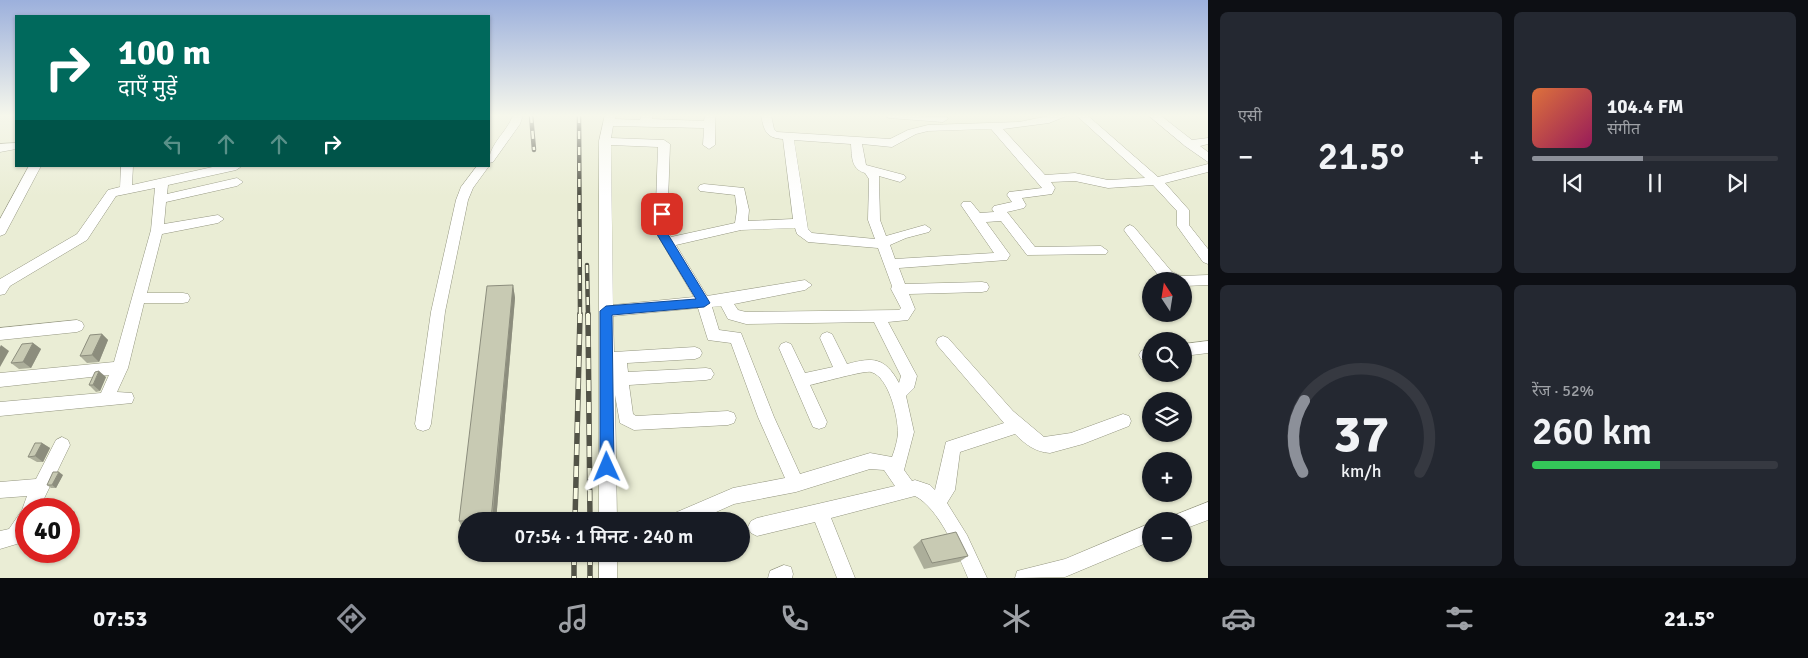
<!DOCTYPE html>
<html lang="hi">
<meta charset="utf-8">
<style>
:root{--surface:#171b24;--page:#242831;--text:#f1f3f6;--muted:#9ea1a6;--line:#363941;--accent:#8c9099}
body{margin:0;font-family:Signika,"Noto Sans Devanagari",sans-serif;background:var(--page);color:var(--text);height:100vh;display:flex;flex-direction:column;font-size:19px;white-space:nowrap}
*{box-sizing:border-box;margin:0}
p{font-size:16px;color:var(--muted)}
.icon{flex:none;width:28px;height:28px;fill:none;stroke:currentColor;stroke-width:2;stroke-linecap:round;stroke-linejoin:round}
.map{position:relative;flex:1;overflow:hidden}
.sheet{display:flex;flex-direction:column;gap:12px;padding:12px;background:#0d0f14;width:600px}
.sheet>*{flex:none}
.hud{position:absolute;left:15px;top:15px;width:475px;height:152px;border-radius:0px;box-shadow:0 1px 4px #0004;background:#00695c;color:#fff;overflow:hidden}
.needle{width:32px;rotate:348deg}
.fabs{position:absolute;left:1142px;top:272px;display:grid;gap:10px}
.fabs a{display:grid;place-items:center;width:50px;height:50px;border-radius:50%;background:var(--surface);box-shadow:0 1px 4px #0004;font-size:25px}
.speed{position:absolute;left:15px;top:498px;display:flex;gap:10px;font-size:25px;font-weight:700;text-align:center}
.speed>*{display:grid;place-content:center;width:65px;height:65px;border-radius:50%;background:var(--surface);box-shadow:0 1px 4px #0004;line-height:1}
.speed .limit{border:8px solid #d22;background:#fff;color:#111}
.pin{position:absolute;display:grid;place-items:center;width:42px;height:42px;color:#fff;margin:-21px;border-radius:10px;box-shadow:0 2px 8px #0006}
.me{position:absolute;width:55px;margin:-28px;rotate:359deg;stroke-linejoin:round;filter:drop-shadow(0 0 4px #0008)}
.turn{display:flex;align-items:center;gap:18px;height:105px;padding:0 20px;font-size:22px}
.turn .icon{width:65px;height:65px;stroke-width:2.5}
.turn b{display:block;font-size:35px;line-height:42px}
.lanes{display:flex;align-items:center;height:48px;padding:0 20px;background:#0003;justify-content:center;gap:25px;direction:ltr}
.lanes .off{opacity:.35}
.big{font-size:38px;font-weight:600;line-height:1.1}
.sheet .widget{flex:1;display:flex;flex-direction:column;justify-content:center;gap:8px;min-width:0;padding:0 18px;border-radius:8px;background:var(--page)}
.sheet .dial{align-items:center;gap:0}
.dial svg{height:130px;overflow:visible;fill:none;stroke:var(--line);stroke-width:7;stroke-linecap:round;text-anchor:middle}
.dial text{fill:var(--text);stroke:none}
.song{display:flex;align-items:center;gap:15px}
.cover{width:60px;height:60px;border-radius:8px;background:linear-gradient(135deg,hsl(20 70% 55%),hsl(330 70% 35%))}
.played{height:5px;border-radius:2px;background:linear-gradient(90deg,var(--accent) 45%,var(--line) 45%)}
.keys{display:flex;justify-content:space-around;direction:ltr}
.heat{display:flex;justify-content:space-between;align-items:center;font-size:28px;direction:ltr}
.charge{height:8px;border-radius:4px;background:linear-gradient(90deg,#34c759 52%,var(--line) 0)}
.sheet .tiles{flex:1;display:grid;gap:12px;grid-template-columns:repeat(2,1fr)}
.trip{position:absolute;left:458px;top:512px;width:292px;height:50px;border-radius:25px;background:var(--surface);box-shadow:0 1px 4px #0004;font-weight:600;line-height:50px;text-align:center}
.tab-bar{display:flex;height:80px;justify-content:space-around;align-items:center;background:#090b0e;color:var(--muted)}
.tab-bar .icon{width:35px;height:35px}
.tab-bar .active{color:var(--accent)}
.tab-bar b{font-size:22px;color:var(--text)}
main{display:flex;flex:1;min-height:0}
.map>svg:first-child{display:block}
</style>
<main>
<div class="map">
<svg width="1208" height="578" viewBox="0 0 1208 578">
<rect width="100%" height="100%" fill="#eaedd5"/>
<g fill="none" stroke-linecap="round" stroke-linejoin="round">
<defs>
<g id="minor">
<path d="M 513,115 L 523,115 L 520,124 L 493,162 L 489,163 C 489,143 507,133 513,115 Z"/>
<path d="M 605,115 L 615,115 L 615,119 L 640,120 L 642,115 L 652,115 L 652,119 L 704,121 L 705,115 L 715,115 L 715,145 L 709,149 L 703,145 L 704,128 L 613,126 L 611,138 L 664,140 L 670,144 L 667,231 L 671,237 L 735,223 L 737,210 L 735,195 L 700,191 L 698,188 L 700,185 L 704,184 L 744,188 L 749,210 L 748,221 L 793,219 L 783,139 C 766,138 764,131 761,115 L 771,115 L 774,129 L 777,132 L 890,139 L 908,130 L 928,125 L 1019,122 L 1053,115 L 1069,115 L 1049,123 L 1003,129 L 1045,175 L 1075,173 L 1108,180 L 1145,178 L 1076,115 L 1087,115 L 1158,177 L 1208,164 L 1208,172 L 1165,183 L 1189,210 L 1189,225 L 1208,249 L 1208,264 L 1203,262 L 1177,226 L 1177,211 L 1153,185 L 1108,188 L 1075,181 L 1051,182 L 1055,188 L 1052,194 L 1022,198 L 1026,205 L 1024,208 L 1007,212 L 1035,247 L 1101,246 L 1108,251 L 1106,254 L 1027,255 L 1001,221 L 986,222 L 1010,255 L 1007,260 L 899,268 L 905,284 L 982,282 L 987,283 L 989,287 L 987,291 L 982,292 L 909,294 L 915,309 L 908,320 L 888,322 L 917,376 L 914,388 L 906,396 L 914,432 L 904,470 L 912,481 L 915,480 L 930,485 L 935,490 L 946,442 L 1004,423 L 938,346 L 936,342 L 938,338 L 943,336 L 948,338 L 1013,411 L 1044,437 L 1071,433 L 1123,414 L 1129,416 L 1131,421 L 1129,426 L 1083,444 L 1050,453 C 1035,452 1025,444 1015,434 L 960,452 L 955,490 L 947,503 L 967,535 L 987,578 L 968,578 C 958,554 939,508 915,496 L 831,518 L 855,578 L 837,578 L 815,522 L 757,536 L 751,533 L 748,527 L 751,521 L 757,518 L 895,486 L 884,470 L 870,469 L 796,492 L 734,504 L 696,521 L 667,521 L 670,515 L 733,488 L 785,478 L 758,417 L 731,343 L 708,340 L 698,308 L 613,316 L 614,352 L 695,347 L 700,349 L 702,353 L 700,357 L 695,359 L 627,363 L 628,372 L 706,368 L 711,369 L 714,374 L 711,379 L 706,380 L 629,385 L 633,414 L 636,416 L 728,411 L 734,413 L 736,418 L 734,423 L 728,425 L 634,430 L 620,423 L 615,395 L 617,521 L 599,521 L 599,141 ZM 991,129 L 1042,188 L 1009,192 L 1007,195 L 1012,202 L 994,206 L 992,209 L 994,212 L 980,213 L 971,202 L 963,202 L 961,205 L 963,208 L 994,253 L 895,259 L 890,245 L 906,238 L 929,232 L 931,229 L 925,225 L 886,236 L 880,220 L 879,176 L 900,182 L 906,178 L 904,175 L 866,165 L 862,144 L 892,147 L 916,134 L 928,131 ZM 794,140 L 851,144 C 852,157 851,169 865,173 L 869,179 L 868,220 L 875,239 L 812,233 L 808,229 ZM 611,145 L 658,147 L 655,231 L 694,297 L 613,305 ZM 795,228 L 797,234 L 808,242 L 878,248 L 892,286 L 891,289 L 901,308 L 899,310 L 746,312 L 738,310 L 734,304 L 805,290 L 812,285 L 805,280 L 707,296 L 676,245 L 741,230 ZM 721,306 L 728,319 L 746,324 L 874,322 L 901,376 L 899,383 C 885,357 873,357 847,364 L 832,334 L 827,332 L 822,334 L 820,338 L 833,367 L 805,373 L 791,344 L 786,342 L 781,344 L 779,348 L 813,427 L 819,429 L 825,427 L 827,422 L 810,385 C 820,383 865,370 871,372 C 889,377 898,417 898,434 C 897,442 895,449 892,457 L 870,453 L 800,474 L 774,417 L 741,333 L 719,330 L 712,307 Z"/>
<polygon points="884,115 947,117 948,119 943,122 889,118"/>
<polygon points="1148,115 1160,115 1192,140 1208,138 1208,144 1200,146 1208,152 1208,162 1185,146"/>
<polygon points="16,143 16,149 0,152 0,144"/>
<polygon points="29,166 41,166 5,234 0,236 0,219"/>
<polygon points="121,166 133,166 132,185 217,166 242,166 236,170 168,185 167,194 237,178 243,182 237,186 166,202 164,224 218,215 224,219 218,223 162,234 147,293 183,293 188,294 190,298 188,302 183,303 144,303 128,368 117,392 132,393 134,398 132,403 0,416 0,402 101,393 109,375 0,387 0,373 114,362 151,230 155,188 116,196 87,240 10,286 5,294 0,295 0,279 77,234 108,190 120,187"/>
<polygon points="477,166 489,166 473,188 468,200 445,312 431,424 429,429 423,431 417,429 415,424 431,312 456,200 461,187"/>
<polygon points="1130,225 1134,227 1172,272 1181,276 1208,275 1208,285 1184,286 1184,281 1162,280 1126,233 1124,230 1126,227"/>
<polygon points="77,320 82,322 84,326 82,330 77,332 0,340 0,328"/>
<polygon points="1208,341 1208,353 1184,356 1184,344"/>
<polygon points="1151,348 1151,360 1141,359 1139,355 1141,351"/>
<polygon points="62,437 68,440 70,445 39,509 26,509 26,533 20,543 0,549 0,531 9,529 22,510 27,496 0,498 0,482 36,479 56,440"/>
<polygon points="1208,502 1208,520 1184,529 1184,521 1172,521 1175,515"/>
<polygon points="1151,523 1151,541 1065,577 1015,578 1017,571 1065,559"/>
<rect x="599" y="554" width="18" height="24"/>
<polygon points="784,565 791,567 793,574 792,578 768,578 770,571"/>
</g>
</defs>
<use href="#minor" stroke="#949680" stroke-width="1"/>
<use href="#minor" fill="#fff" fill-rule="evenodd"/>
<defs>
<g id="rail-far1">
<polyline points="531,115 534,150"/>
<polyline points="579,115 580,315"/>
<polyline points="587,265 588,315"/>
</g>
<g id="rail">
<polyline points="588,314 590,521"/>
<polyline points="575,521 580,314"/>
<polyline points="574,554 574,578"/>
<polyline points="590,554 590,578"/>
</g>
</defs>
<use href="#rail-far1" stroke="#525347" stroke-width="4.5"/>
<use href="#rail" stroke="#525347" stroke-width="5.5"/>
<use href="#rail-far1" stroke="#f8fae2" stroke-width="2.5" stroke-dasharray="8" stroke-linecap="butt"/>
<use href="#rail" stroke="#f8fae2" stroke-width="4" stroke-dasharray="11" stroke-linecap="butt"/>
</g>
<g fill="#acae9a">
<polygon points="513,285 515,298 496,521 466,521 466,530 463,530 459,521"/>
<polygon points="102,334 108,340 99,362 87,363 80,356"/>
<polygon points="33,343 41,349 31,368 19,369 11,363"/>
<polygon points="106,377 100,391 96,392 89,385"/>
<polygon points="42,443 50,448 43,462 37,462 28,457"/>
<polygon points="63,475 56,488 51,488 47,485"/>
<polygon points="921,540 968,556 959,562 924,569 913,547"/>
</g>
<g fill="#8c8d7d">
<polygon points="513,285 515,298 496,521 492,521"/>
<polygon points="102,334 108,340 99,362 92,355"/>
<polygon points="33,343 41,349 31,368 23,362"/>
<polygon points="1,345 9,351 0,367 0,347"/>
<polygon points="99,371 106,377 100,391 93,385"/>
<polygon points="42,443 50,448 43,462 35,456"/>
<polygon points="59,472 63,475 56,488 52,485"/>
<polygon points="67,507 75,512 69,524 69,509 66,509"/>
</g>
<g fill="#c8cab3" stroke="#8c8d7d">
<polygon points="513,285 491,520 459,521 487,286"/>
<polygon points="102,334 92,355 80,356 90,335"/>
<polygon points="33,343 23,362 11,363 22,344"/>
<polygon points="99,371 93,385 89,385 95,372"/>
<polygon points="35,443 42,443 35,456 28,457"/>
<polygon points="53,472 59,472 52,485 47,485"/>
<polygon points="51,507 67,507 66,509 50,509"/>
<polygon points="956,532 968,556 932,563 921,540"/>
</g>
<linearGradient id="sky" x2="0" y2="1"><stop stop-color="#9cb0dc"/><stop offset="0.59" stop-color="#f6f7ec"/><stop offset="1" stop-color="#f6f7ec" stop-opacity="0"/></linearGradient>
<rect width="1208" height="196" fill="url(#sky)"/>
<polygon fill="#1a73e8" stroke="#114b97" points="662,211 667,214 666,231 710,303 704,307 612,315 614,467 612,471 607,473 602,471 600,467 600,311 606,306 696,299 655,231 656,214"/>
</svg>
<div class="fabs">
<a><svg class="needle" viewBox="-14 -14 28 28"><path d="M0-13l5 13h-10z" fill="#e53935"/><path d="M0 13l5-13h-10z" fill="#9ea1a6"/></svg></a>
<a><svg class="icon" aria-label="search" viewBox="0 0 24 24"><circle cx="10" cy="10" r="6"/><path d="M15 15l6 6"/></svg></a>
<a><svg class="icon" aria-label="layers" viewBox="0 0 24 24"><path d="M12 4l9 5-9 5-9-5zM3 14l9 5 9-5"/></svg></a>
<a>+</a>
<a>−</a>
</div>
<div class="speed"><div class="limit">40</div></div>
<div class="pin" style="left:662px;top:214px;background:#d93025"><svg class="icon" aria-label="arrive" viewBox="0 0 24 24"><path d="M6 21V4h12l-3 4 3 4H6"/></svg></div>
<svg class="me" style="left:607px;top:467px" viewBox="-20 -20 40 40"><path d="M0-17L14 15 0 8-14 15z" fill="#1a73e8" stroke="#fff" stroke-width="4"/></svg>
<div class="trip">07:54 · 1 मिनट · 240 m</div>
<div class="hud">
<div class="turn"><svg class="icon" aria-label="right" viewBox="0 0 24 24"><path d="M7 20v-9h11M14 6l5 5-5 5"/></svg><div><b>100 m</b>दाएँ मुड़ें</div></div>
<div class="lanes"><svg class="icon off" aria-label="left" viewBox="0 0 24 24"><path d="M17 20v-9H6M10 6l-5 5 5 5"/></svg><svg class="icon off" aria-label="ahead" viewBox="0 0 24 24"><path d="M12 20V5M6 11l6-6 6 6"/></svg><svg class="icon off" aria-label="ahead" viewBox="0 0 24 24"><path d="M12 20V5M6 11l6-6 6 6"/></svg><svg class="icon" aria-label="right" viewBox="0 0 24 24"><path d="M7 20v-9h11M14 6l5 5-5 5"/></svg></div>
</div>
</div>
<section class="sheet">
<div class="tiles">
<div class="widget"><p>एसी</p>
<div class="heat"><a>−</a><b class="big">21.5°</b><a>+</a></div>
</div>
<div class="widget">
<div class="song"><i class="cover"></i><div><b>104.4 FM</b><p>संगीत</p></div></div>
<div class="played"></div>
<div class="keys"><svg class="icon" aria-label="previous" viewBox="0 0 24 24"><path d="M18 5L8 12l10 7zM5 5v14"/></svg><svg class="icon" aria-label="pause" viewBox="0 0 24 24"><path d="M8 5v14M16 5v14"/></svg><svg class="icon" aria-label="next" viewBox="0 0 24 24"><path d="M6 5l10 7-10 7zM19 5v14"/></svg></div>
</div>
<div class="widget dial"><svg viewBox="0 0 100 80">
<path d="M14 69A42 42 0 1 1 86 69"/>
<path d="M14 69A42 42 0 0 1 15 25" stroke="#8c9099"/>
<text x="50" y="56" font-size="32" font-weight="700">37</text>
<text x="50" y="72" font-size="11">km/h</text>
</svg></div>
<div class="widget"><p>रेंज · 52%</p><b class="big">260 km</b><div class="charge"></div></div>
</div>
</section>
</main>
<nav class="tab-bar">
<b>07:53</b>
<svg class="icon active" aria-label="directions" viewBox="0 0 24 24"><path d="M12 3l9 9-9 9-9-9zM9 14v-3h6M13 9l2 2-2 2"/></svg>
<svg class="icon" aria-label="music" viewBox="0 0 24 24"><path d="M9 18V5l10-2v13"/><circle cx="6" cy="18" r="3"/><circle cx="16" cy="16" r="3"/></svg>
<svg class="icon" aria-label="phone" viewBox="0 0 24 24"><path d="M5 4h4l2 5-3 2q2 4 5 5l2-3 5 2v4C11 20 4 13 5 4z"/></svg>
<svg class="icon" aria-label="climate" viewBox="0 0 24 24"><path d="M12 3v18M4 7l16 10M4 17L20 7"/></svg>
<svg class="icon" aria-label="car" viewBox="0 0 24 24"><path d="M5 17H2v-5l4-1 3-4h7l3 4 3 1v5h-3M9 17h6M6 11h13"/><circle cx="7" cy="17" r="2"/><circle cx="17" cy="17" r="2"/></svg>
<svg class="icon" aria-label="filters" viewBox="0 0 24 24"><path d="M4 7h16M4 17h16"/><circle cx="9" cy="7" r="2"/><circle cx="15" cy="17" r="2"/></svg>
<b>21.5°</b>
</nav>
